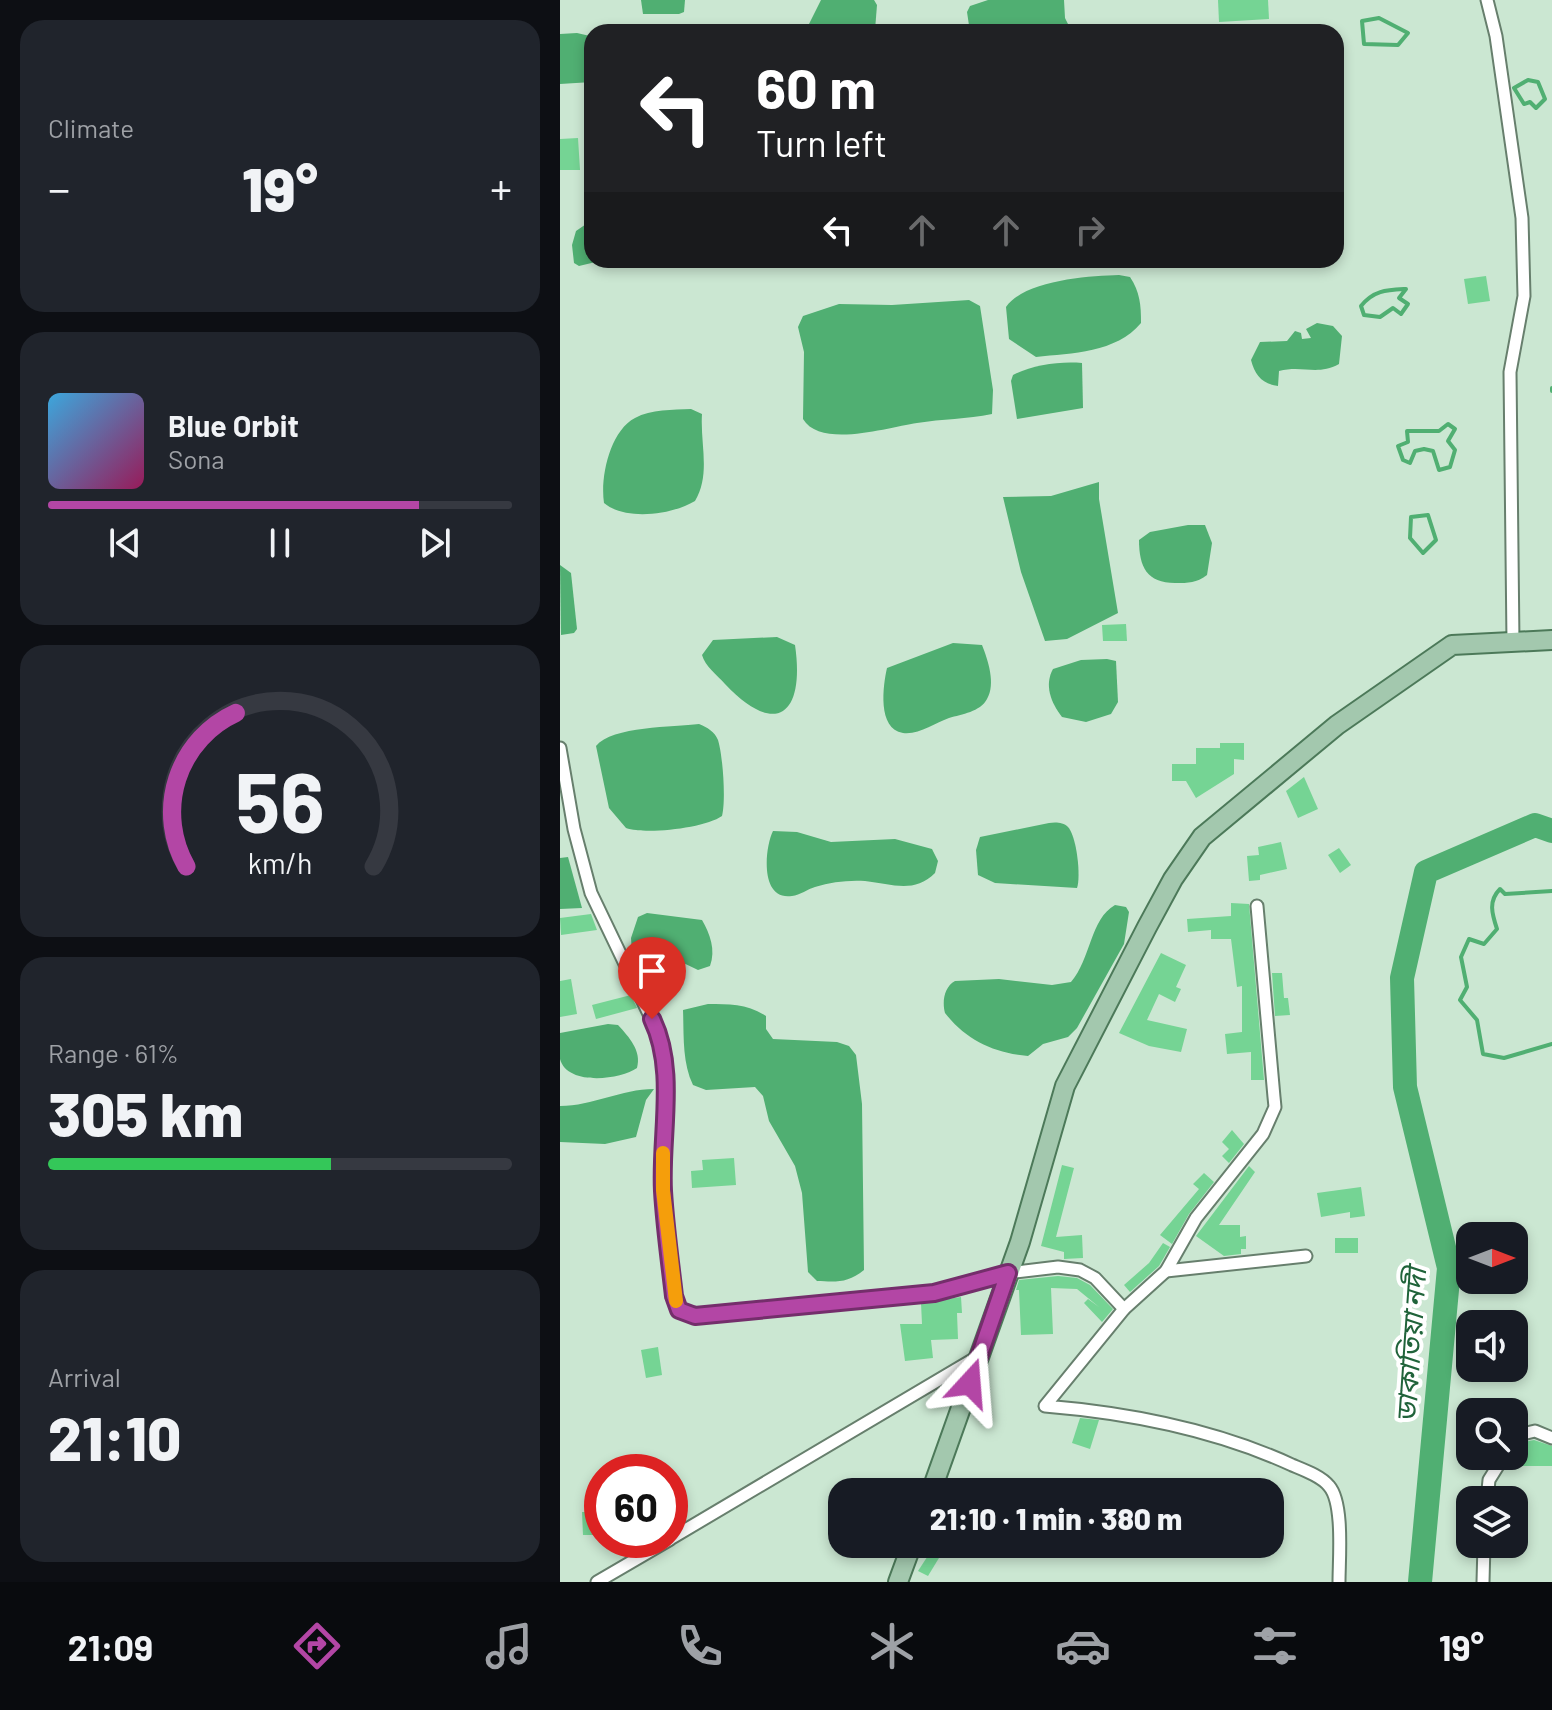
<!DOCTYPE html>
<meta charset="utf-8">
<style>
:root{--surface:#171b24;--page:#20242c;--text:#f1f3f6;--muted:#9ea1a6;--line:#363941;--accent:#b346a5}
body{margin:0;font-family:Barlow,"Noto Sans Bengali",sans-serif;background:var(--page);color:var(--text);height:100vh;display:flex;flex-direction:column;font-size:30px;white-space:nowrap}
*{box-sizing:border-box;margin:0}
p{font-size:26px;color:var(--muted)}
.icon{flex:none;width:44px;height:44px;fill:none;stroke:currentColor;stroke-width:2;stroke-linecap:round;stroke-linejoin:round}
.map{position:relative;flex:1;overflow:hidden}
.drawer{display:flex;flex-direction:column;gap:20px;padding:20px;background:#0d0f14;width:560px}
.drawer>*{flex:none}
.hud{position:absolute;left:24px;top:24px;width:760px;height:244px;border-radius:24px;box-shadow:0 4px 12px #0003;background:#202124;color:#fff;overflow:hidden}
.needle{width:52px;rotate:90deg}
.buttons{position:absolute;left:896px;top:1222px;display:grid;gap:16px}
.buttons a{display:grid;place-items:center;width:72px;height:72px;border-radius:16px;background:var(--surface);box-shadow:0 4px 12px #0003;font-size:40px}
.speed{position:absolute;left:24px;top:1454px;display:flex;gap:16px;font-size:40px;font-weight:700;text-align:center}
.speed>*{display:grid;place-content:center;width:104px;height:104px;border-radius:50%;background:var(--surface);box-shadow:0 4px 12px #0003;line-height:1}
.speed .limit{border:12px solid #d22;background:#fff;color:#111}
.pin{position:absolute;display:grid;place-items:center;width:68px;height:68px;color:#fff;margin:-82px -34px;border-radius:50% 50% 50% 0;rotate:-45deg;box-shadow:0 0 8px #0007}
.pin .icon{rotate:45deg}
.me{position:absolute;width:88px;margin:-44px;rotate:19deg;stroke-linejoin:round;filter:drop-shadow(0 0 6px #0008)}
.turn{display:flex;align-items:center;gap:28px;height:168px;padding:0 40px;font-size:36px}
.turn .icon{width:104px;height:104px;stroke-width:2.5}
.turn b{display:block;font-size:56px;line-height:68px}
.lanes{display:flex;align-items:center;height:76px;padding:0 40px;background:#0003;justify-content:center;gap:40px;direction:ltr}
.lanes .off{opacity:.35}
.big{font-size:60px;font-weight:800;line-height:1.1}
.drawer .widget{flex:1;display:flex;flex-direction:column;justify-content:center;gap:12px;min-width:0;padding:0 28px;border-radius:24px;background:var(--page)}
.drawer .dial{align-items:center;gap:0}
.dial svg{height:208px;overflow:visible;fill:none;stroke:var(--line);stroke-width:7;stroke-linecap:round;text-anchor:middle}
.dial text{fill:var(--text);stroke:none}
.song{display:flex;align-items:center;gap:24px}
.cover{width:96px;height:96px;border-radius:12px;background:linear-gradient(135deg,hsl(200 70% 55%),hsl(330 70% 35%))}
.played{height:8px;border-radius:4px;background:linear-gradient(90deg,var(--accent) 80%,var(--line) 80%)}
.keys{display:flex;justify-content:space-around;direction:ltr}
.heat{display:flex;justify-content:space-between;align-items:center;font-size:44px;direction:ltr}
.charge{height:12px;border-radius:6px;background:linear-gradient(90deg,#34c759 61%,var(--line) 0)}
.trip{position:absolute;left:268px;top:1478px;width:456px;height:80px;border-radius:24px;background:var(--surface);box-shadow:0 4px 12px #0003;font-weight:800;line-height:80px;text-align:center}
.tabs{display:flex;height:128px;justify-content:space-around;align-items:center;background:#090b0e;color:var(--muted)}
.tabs .icon{width:56px;height:56px}
.tabs .on{color:var(--accent)}
.tabs b{font-size:36px;color:var(--text)}
main{display:flex;flex:1;min-height:0}
.map>svg:first-child{display:block}
</style>
<main>
<section class="drawer">
<div class="widget"><p>Climate</p>
<div class="heat"><a>−</a><b class="big">19°</b><a>+</a></div>
</div>
<div class="widget">
<div class="song"><i class="cover"></i><div><b>Blue Orbit</b><p>Sona</p></div></div>
<div class="played"></div>
<div class="keys"><svg class="icon" aria-label="previous" viewBox="0 0 24 24"><path d="M18 5L8 12l10 7zM5 5v14"/></svg><svg class="icon" aria-label="pause" viewBox="0 0 24 24"><path d="M8 5v14M16 5v14"/></svg><svg class="icon" aria-label="next" viewBox="0 0 24 24"><path d="M6 5l10 7-10 7zM19 5v14"/></svg></div>
</div>
<div class="widget dial"><svg viewBox="0 0 100 80">
<path d="M14 69A42 42 0 1 1 86 69"/>
<path d="M14 69A42 42 0 0 1 33 10" stroke="#b346a5"/>
<text x="50" y="56" font-size="32" font-weight="700">56</text>
<text x="50" y="72" font-size="11">km/h</text>
</svg></div>
<div class="widget"><p>Range · 61%</p><b class="big">305 km</b><div class="charge"></div></div>
<div class="widget"><p>Arrival</p><b class="big">21:10</b></div>
</section>
<div class="map">
<svg width="992" height="1582" viewBox="0 0 992 1582">
<rect width="100%" height="100%" fill="#cbe7d2"/>
<g fill="#50af72">
<polygon points="81,0 125,0 124,12 119,14 83,14"/>
<polygon points="261,0 314,0 317,5 315,30 245,32"/>
<polygon points="428,0 504,0 505,18 512,32 410,32 407,12 410,6"/>
<polygon points="17,33 30,36 32,40 32,82 0,84 0,34"/>
<polygon points="32,220 32,260 44,260 19,266 14,263 12,245 16,231"/>
<path d="M 559,275 L 570,277 C 580,292 581,305 581,323 C 556,353 512,353 476,357 L 449,339 L 446,307 C 465,280 528,276 559,275 Z"/>
<path d="M 409,300 L 420,306 L 433,390 L 432,414 C 407,419 382,419 357,423 C 329,427 261,449 243,419 L 244,352 L 238,327 L 243,316 L 279,304 L 332,305 Z"/>
<path d="M 757,323 L 773,326 L 782,336 L 779,364 C 757,376 743,365 719,371 L 718,386 C 702,384 695,375 691,360 L 700,342 L 727,341 L 735,331 L 741,333 L 742,339 L 751,338 L 746,329 Z"/>
<path d="M 522,363 L 523,408 L 457,419 L 451,381 L 453,375 C 472,365 500,361 522,363 Z"/>
<path d="M 131,409 L 142,414 C 140,444 151,474 135,501 C 112,515 65,521 44,503 C 40,477 50,431 75,418 C 91,409 113,410 131,409 Z"/>
<polygon points="539,482 539,499 558,613 507,639 485,641 461,572 443,497 491,496"/>
<path d="M 628,525 L 645,525 L 652,543 L 647,575 C 636,583 629,583 615,583 C 587,583 579,567 579,540 L 590,532 Z"/>
<polygon points="0,565 11,573 17,629 14,633 1,635"/>
<path d="M 217,637 L 235,645 C 245,713 217,739 165,684 C 157,675 145,666 142,655 L 153,640 Z"/>
<path d="M 393,643 L 422,645 C 428,660 436,684 427,699 C 420,712 402,714 389,718 C 375,723 359,735 343,733 C 317,729 323,685 327,668 Z"/>
<path d="M 547,659 L 556,661 L 558,702 L 551,714 L 526,722 L 502,717 C 491,703 484,685 493,669 L 521,660 Z"/>
<path d="M 139,724 C 147,727 155,732 158,740 C 163,756 166,801 162,816 C 145,828 86,835 66,828 L 49,808 L 36,746 C 52,726 114,727 139,724 Z"/>
<path d="M 489,823 C 495,822 503,822 508,827 C 517,837 521,877 517,888 L 435,883 L 418,875 L 416,850 L 420,837 Z"/>
<path d="M 213,831 L 237,832 L 271,842 L 335,839 L 372,849 L 378,861 L 375,873 C 354,894 332,884 305,881 C 288,880 271,882 255,887 C 248,889 240,895 232,896 C 199,901 205,847 213,831 Z"/>
<polygon points="8,857 22,908 0,909 0,858"/>
<path d="M 555,905 L 566,907 L 569,912 L 564,944 L 517,1028 L 508,1037 L 483,1044 L 468,1056 C 434,1053 406,1040 385,1013 C 382,1002 384,987 395,981 L 439,979 L 492,985 L 511,982 C 531,959 530,919 555,905 Z"/>
<path d="M 87,913 L 142,920 C 150,934 156,950 150,966 L 138,970 L 111,957 L 101,956 L 85,970 L 73,969 L 71,938 L 78,917 Z"/>
<path d="M 148,1004 C 169,1004 188,1004 206,1016 L 206,1029 L 213,1039 L 277,1042 L 289,1046 L 296,1055 L 302,1104 L 304,1270 C 288,1283 277,1282 257,1281 L 248,1272 L 242,1193 L 235,1166 L 209,1121 L 203,1096 L 195,1087 L 146,1090 L 133,1085 C 122,1062 124,1035 123,1010 Z"/>
<path d="M 48,1024 L 58,1025 C 69,1037 82,1051 77,1068 C 60,1080 7,1086 0,1059 C 0,1052 0,1040 0,1033 Z"/>
<path d="M 94,1089 L 86,1100 L 76,1137 L 45,1144 L 0,1142 L 0,1106 C 33,1106 61,1089 94,1089 Z"/>
</g>
<g fill="none" stroke-linecap="round" stroke-linejoin="round">
<g stroke="#50af72" stroke-width="4">
<polygon points="819,18 848,33 838,45 804,44 802,21"/>
<polygon points="968,80 978,82 985,99 976,108 970,102 964,104 954,88"/>
<path d="M 846,289 L 839,298 L 848,304 L 841,314 L 833,308 L 820,317 L 804,315 L 801,306 C 814,290 827,290 846,289 Z"/>
<polyline points="992,388 992,391"/>
<polygon points="888,424 895,429 888,441 895,450 890,467 879,470 873,451 864,449 855,451 850,463 843,460 838,446 848,442 847,431 879,431"/>
<polygon points="868,515 876,540 863,553 850,538 851,517"/>
<path d="M 992,891 L 945,894 L 940,889 C 928,901 932,914 937,929 L 924,944 L 909,939 L 901,957 L 907,987 L 900,1000 L 917,1020 L 923,1054 L 944,1058 L 992,1044"/>
</g>
<polyline stroke="#50af72" stroke-width="24" points="860,1582 889,1268 845,1087 842,978 866,872 975,825 992,831"/>
</g>
<g fill="#75d494">
<polygon points="658,0 708,0 709,19 659,22"/>
<polygon points="18,138 20,170 0,170 0,139"/>
<polygon points="926,276 930,301 908,304 904,279"/>
<polygon points="566,624 567,641 543,641 542,625"/>
<polygon points="660,743 684,743 684,760 674,759 674,774 636,798 626,781 612,781 612,764 636,764 636,748 660,748"/>
<polygon points="744,777 758,809 738,818 726,791"/>
<polygon points="721,842 727,869 700,875 700,880 689,881 687,856 699,855 698,847"/>
<polygon points="779,848 791,865 780,873 768,855"/>
<polygon points="671,903 689,904 704,1080 691,1080 691,1052 667,1054 665,1034 682,1032 682,986 677,987 671,939 651,939 651,930 628,932 627,919 671,916"/>
<polygon points="31,914 37,930 1,935 0,918"/>
<polygon points="601,953 626,965 616,987 621,989 615,1002 599,994 587,1020 627,1029 621,1052 589,1046 559,1033"/>
<polygon points="712,973 722,973 724,998 728,998 730,1015 715,1016"/>
<polygon points="11,979 17,1014 0,1017 0,981"/>
<polygon points="71,995 77,1008 36,1019 32,1005"/>
<polygon points="672,1130 684,1144 669,1163 662,1156 669,1149 662,1142"/>
<polygon points="174,1158 176,1185 132,1188 131,1171 143,1170 142,1160"/>
<polygon points="502,1165 514,1168 496,1237 522,1235 523,1258 504,1259 504,1252 481,1246"/>
<polygon points="689,1166 695,1172 659,1225 680,1225 680,1237 686,1236 686,1249 681,1249 681,1254 664,1256 636,1236"/>
<polygon points="644,1173 654,1182 629,1214 612,1244 600,1235 639,1189 633,1184"/>
<polygon points="801,1187 805,1216 790,1218 790,1212 761,1217 757,1193"/>
<rect x="775" y="1238" width="23" height="15"/>
<polygon points="603,1243 610,1247 599,1266 570,1292 564,1285 589,1263"/>
<polygon points="498,1276 517,1278 530,1285 553,1309 542,1322 524,1303 528,1299 539,1307 517,1289 491,1288 493,1334 461,1335 459,1290 456,1290 459,1280"/>
<polygon points="401,1297 402,1313 397,1313 398,1339 371,1340 373,1358 345,1361 340,1324 362,1324 361,1303"/>
<polygon points="98,1347 102,1375 86,1378 81,1350"/>
<polygon points="520,1418 539,1420 530,1449 512,1443"/>
<polygon points="974,1440 992,1446 992,1466 953,1466 954,1444"/>
<polygon points="22,1512 42,1512 42,1535 23,1535"/>
<polygon points="373,1548 382,1553 368,1576 358,1571"/>
</g>
<g fill="none" stroke-linecap="round" stroke-linejoin="round">
<defs>
<g id="street">
<polyline points="927,0 936,36 962,218 964,296 950,372 953,642"/>
<polyline points="0,748 14,829 31,893 101,1039 105,1076 103,1190 114,1296 119,1310 135,1316 374,1293 448,1273 498,1267 520,1270 535,1278 564,1309"/>
<path d="M 697,906 L 714,1097 L 715,1107 L 703,1134 L 636,1218 L 606,1271 L 564,1309 L 485,1406 C 570,1413 654,1429 732,1465 C 744,1470 761,1476 769,1486 C 784,1503 779,1559 779,1582"/>
<polyline points="606,1271 746,1256"/>
<polyline points="954,1436 975,1431 992,1438"/>
<polyline points="927,1500 929,1480 944,1456"/>
<polyline points="110,1539 419,1356"/>
<polyline points="37,1582 109,1540"/>
<polyline points="923,1582 924,1544"/>
</g>
<g id="primary">
<polyline points="371,1492 460,1242 505,1086 587,927 613,879 642,837 777,725 892,645 992,640"/>
<polyline points="338,1582 352,1544"/>
</g>
</defs>
<use href="#street" stroke="#677f6d" stroke-width="15"/>
<use href="#primary" stroke="#4c7959" stroke-width="22"/>
<use href="#street" stroke="#fff" stroke-width="11"/>
<use href="#primary" stroke="#a3c8ae" stroke-width="18"/>
</g>
<g fill="none" stroke-linecap="round" stroke-linejoin="round">
<defs>
<path id="route" d="M 92,1019 C 117,1070 100,1135 103,1191 C 105,1226 110,1261 114,1296 L 119,1310 L 135,1316 L 374,1293 L 448,1273 L 410,1383"/>
</defs>
<use href="#route" stroke="#742e6b" stroke-width="20"/>
<use href="#route" stroke="#b346a5" stroke-width="14"/>
<polyline stroke="#f59e0b" stroke-width="14" points="103,1153 103,1190 116,1301"/>
</g>
<g text-anchor="middle" dominant-baseline="central" stroke-width="8" stroke-linejoin="round" paint-order="stroke">
<g font-size="28" font-style="italic" fill="#20633a" stroke="#fff">
<text transform="translate(850 1345) rotate(-86)">ডাকাতিয়া নদী</text>
</g>
</g>
</svg>
<div class="buttons">
<a><svg class="needle" viewBox="-14 -14 28 28"><path d="M0-13l5 13h-10z" fill="#e53935"/><path d="M0 13l5-13h-10z" fill="#9ea1a6"/></svg></a>
<a><svg class="icon" aria-label="sound" viewBox="0 0 24 24"><path d="M4 9h4l5-4v14l-5-4H4zM17 9q2 3 0 6"/></svg></a>
<a><svg class="icon" aria-label="search" viewBox="0 0 24 24"><circle cx="10" cy="10" r="6"/><path d="M15 15l6 6"/></svg></a>
<a><svg class="icon" aria-label="layers" viewBox="0 0 24 24"><path d="M12 4l9 5-9 5-9-5zM3 14l9 5 9-5"/></svg></a>
</div>
<div class="speed"><div class="limit">60</div></div>
<div class="pin" style="left:92px;top:1019px;background:#d93025"><svg class="icon" aria-label="arrive" viewBox="0 0 24 24"><path d="M6 21V4h12l-3 4 3 4H6"/></svg></div>
<svg class="me" style="left:410px;top:1383px" viewBox="-20 -20 40 40"><path d="M0-17L14 15 0 8-14 15z" fill="#b346a5" stroke="#fff" stroke-width="4"/></svg>
<div class="trip">21:10 · 1 min · 380 m</div>
<div class="hud">
<div class="turn"><svg class="icon" aria-label="left" viewBox="0 0 24 24"><path d="M17 20v-9H6M10 6l-5 5 5 5"/></svg><div><b>60 m</b>Turn left</div></div>
<div class="lanes"><svg class="icon" aria-label="left" viewBox="0 0 24 24"><path d="M17 20v-9H6M10 6l-5 5 5 5"/></svg><svg class="icon off" aria-label="ahead" viewBox="0 0 24 24"><path d="M12 20V5M6 11l6-6 6 6"/></svg><svg class="icon off" aria-label="ahead" viewBox="0 0 24 24"><path d="M12 20V5M6 11l6-6 6 6"/></svg><svg class="icon off" aria-label="right" viewBox="0 0 24 24"><path d="M7 20v-9h11M14 6l5 5-5 5"/></svg></div>
</div>
</div>
</main>
<nav class="tabs">
<b>21:09</b>
<svg class="icon on" aria-label="directions" viewBox="0 0 24 24"><path d="M12 3l9 9-9 9-9-9zM9 14v-3h6M13 9l2 2-2 2"/></svg>
<svg class="icon" aria-label="music" viewBox="0 0 24 24"><path d="M9 18V5l10-2v13"/><circle cx="6" cy="18" r="3"/><circle cx="16" cy="16" r="3"/></svg>
<svg class="icon" aria-label="phone" viewBox="0 0 24 24"><path d="M5 4h4l2 5-3 2q2 4 5 5l2-3 5 2v4C11 20 4 13 5 4z"/></svg>
<svg class="icon" aria-label="climate" viewBox="0 0 24 24"><path d="M12 3v18M4 7l16 10M4 17L20 7"/></svg>
<svg class="icon" aria-label="car" viewBox="0 0 24 24"><path d="M5 17H2v-5l4-1 3-4h7l3 4 3 1v5h-3M9 17h6M6 11h13"/><circle cx="7" cy="17" r="2"/><circle cx="17" cy="17" r="2"/></svg>
<svg class="icon" aria-label="filters" viewBox="0 0 24 24"><path d="M4 7h16M4 17h16"/><circle cx="9" cy="7" r="2"/><circle cx="15" cy="17" r="2"/></svg>
<b>19°</b>
</nav>
